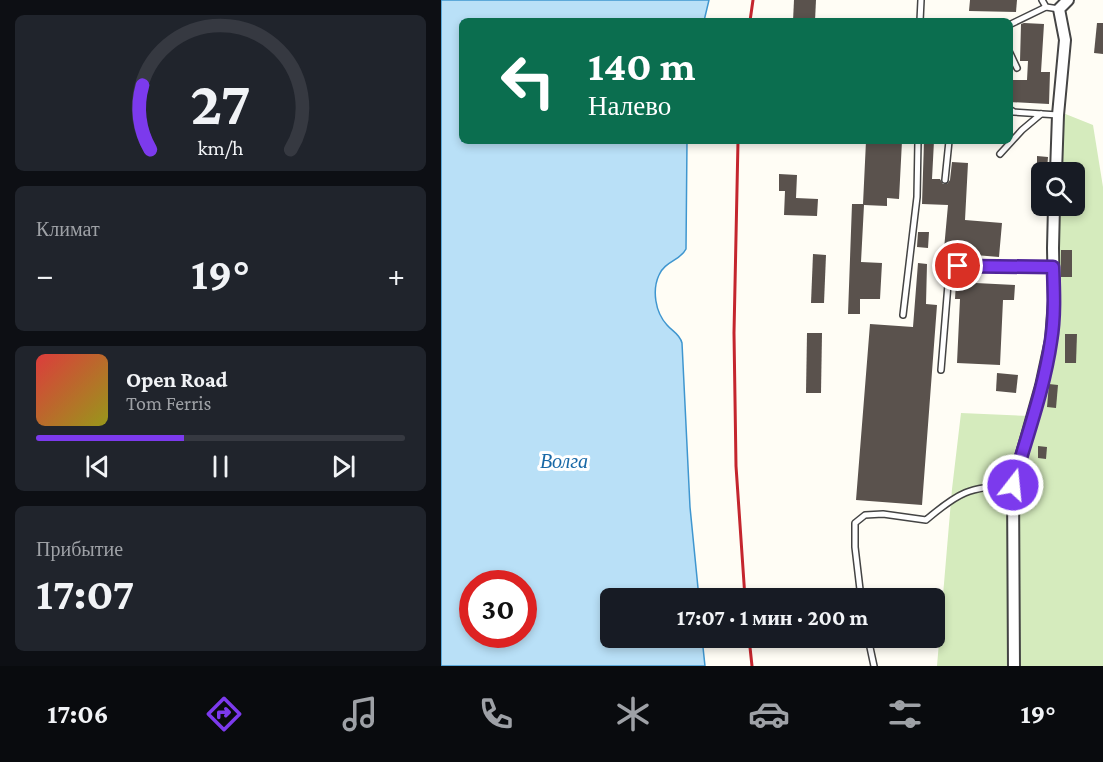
<!DOCTYPE html>
<html lang="ru">
<meta charset="utf-8">
<style>
:root{--surface:#171b24;--page:#20242c;--text:#f1f3f6;--muted:#9ea1a6;--line:#363941;--accent:#7c3aed}
body{margin:0;font-family:"Crimson Pro",serif;background:var(--page);color:var(--text);height:100vh;display:flex;flex-direction:column;font-size:22px;white-space:nowrap}
*{box-sizing:border-box;margin:0}
p{font-size:20px;color:var(--muted)}
.icon{flex:none;width:33px;height:33px;fill:none;stroke:currentColor;stroke-width:2;stroke-linecap:round;stroke-linejoin:round}
.map{position:relative;flex:1;overflow:hidden}
.panel{display:flex;flex-direction:column;gap:15px;padding:15px;background:#0d0f14;width:441px}
.panel>*{flex:none}
.hud{position:absolute;left:18px;top:18px;width:554px;height:126px;border-radius:9px;box-shadow:0 3px 9px #0003;background:#0b6e4f;color:#fff;overflow:hidden}
.tools{position:absolute;left:590px;top:162px;display:grid;gap:12px}
.tools a{display:grid;place-items:center;width:54px;height:54px;border-radius:9px;background:var(--surface);box-shadow:0 3px 9px #0003;font-size:30px}
.speed{position:absolute;left:18px;top:570px;display:flex;gap:12px;font-size:30px;font-weight:700;text-align:center}
.speed>*{display:grid;place-content:center;width:78px;height:78px;border-radius:50%;background:var(--surface);box-shadow:0 3px 9px #0003;line-height:1}
.speed .limit{border:9px solid #d22;background:#fff;color:#111}
.pin{position:absolute;display:grid;place-items:center;width:51px;height:51px;color:#fff;margin:-26px;border:3px solid #fff;border-radius:50%;box-shadow:0 2px 6px #0007}
.me{position:absolute;width:66px;margin:-33px;rotate:16deg;stroke-linejoin:round;filter:drop-shadow(0 0 4px #0008)}
.turn{display:flex;align-items:center;gap:21px;height:126px;padding:0 30px;font-size:27px}
.turn .icon{width:78px;height:78px;stroke-width:2.5}
.turn b{display:block;font-size:42px;line-height:51px}
.big{font-size:45px;font-weight:700;line-height:1.1}
.panel .widget{flex:1;display:flex;flex-direction:column;justify-content:center;gap:9px;min-width:0;padding:0 21px;border-radius:9px;background:var(--page)}
.panel .dial{align-items:center;gap:0}
.dial svg{height:156px;overflow:visible;fill:none;stroke:var(--line);stroke-width:7;stroke-linecap:round;text-anchor:middle}
.dial text{fill:var(--text);stroke:none}
.song{display:flex;align-items:center;gap:18px}
.cover{width:72px;height:72px;border-radius:9px;background:linear-gradient(135deg,hsl(0 70% 55%),hsl(60 70% 35%))}
.played{height:6px;border-radius:3px;background:linear-gradient(90deg,var(--accent) 40%,var(--line) 40%)}
.keys{display:flex;justify-content:space-around;direction:ltr}
.heat{display:flex;justify-content:space-between;align-items:center;font-size:33px;direction:ltr}
.trip{position:absolute;left:159px;top:588px;width:345px;height:60px;border-radius:9px;background:var(--surface);box-shadow:0 3px 9px #0003;font-weight:700;line-height:60px;text-align:center}
.dock{display:flex;height:96px;justify-content:space-around;align-items:center;background:#090b0e;color:var(--muted)}
.dock .icon{width:42px;height:42px}
.dock .current{color:var(--accent)}
.dock b{font-size:27px;color:var(--text)}
main{display:flex;flex:1;min-height:0}
.map>svg:first-child{display:block}
</style>
<main>
<section class="panel">
<div class="widget dial"><svg viewBox="0 0 100 80">
<path d="M14 69A42 42 0 1 1 86 69"/>
<path d="M14 69A42 42 0 0 1 10 36" stroke="#7c3aed"/>
<text x="50" y="56" font-size="32" font-weight="700">27</text>
<text x="50" y="72" font-size="11">km/h</text>
</svg></div>
<div class="widget"><p>Климат</p>
<div class="heat"><a>−</a><b class="big">19°</b><a>+</a></div>
</div>
<div class="widget">
<div class="song"><i class="cover"></i><div><b>Open Road</b><p>Tom Ferris</p></div></div>
<div class="played"></div>
<div class="keys"><svg class="icon" aria-label="previous" viewBox="0 0 24 24"><path d="M18 5L8 12l10 7zM5 5v14"/></svg><svg class="icon" aria-label="pause" viewBox="0 0 24 24"><path d="M8 5v14M16 5v14"/></svg><svg class="icon" aria-label="next" viewBox="0 0 24 24"><path d="M6 5l10 7-10 7zM19 5v14"/></svg></div>
</div>
<div class="widget"><p>Прибытие</p><b class="big">17:07</b></div>
</section>
<div class="map">
<svg width="662" height="666" viewBox="0 0 662 666">
<rect width="100%" height="100%" fill="#fffdf5"/>
<g fill="#d5ebbd">
<polygon points="622,113 652,125 662,187 662,666 579,666 577,484 604,387 618,206 633,206 633,172 619,172"/>
<polygon points="520,413 588,416 567,478 568,666 496,666 511,489"/>
</g>
<path fill="#b9e0f7" stroke="#3f96cf" stroke-width="1.5" fill-rule="evenodd" d="M 0,0 L 268,0 L 263,21 L 21,21 L 21,141 L 246,141 L 245,249 C 239,261 224,261 218,275 C 211,290 214,312 226,325 C 231,331 239,334 241,343 L 249,507 L 258,598 L 170,598 L 170,638 L 261,638 L 264,666 L 0,666 ZM 32,584 L 82,584 L 82,634 L 32,634 Z"/>
<g fill="#5a524d">
<polygon points="353,0 375,0 374,21 352,21"/>
<polygon points="529,0 576,0 575,12 528,11"/>
<polygon points="583,23 603,24 600,72 609,72 608,104 568,102 568,80 586,80 587,61 579,61 580,24"/>
<polygon points="656,23 662,23 662,54 653,53"/>
<polygon points="425,141 461,141 458,199 446,198 446,206 423,205 420,262 441,263 439,299 419,299 419,314 407,314 411,204 422,204"/>
<polygon points="483,141 493,141 491,179 499,179 502,184 506,184 509,180 511,162 527,163 524,220 561,223 558,257 522,254 523,250 503,249 507,205 481,204"/>
<polygon points="596,156 607,157 606,169 596,169"/>
<polygon points="623,163 630,163 630,172 622,172"/>
<polygon points="338,174 356,175 355,198 377,199 376,216 343,215 344,191 338,191"/>
<polygon points="477,232 488,232 487,248 476,247"/>
<rect x="620" y="250" width="11" height="27"/>
<polygon points="372,254 385,255 383,303 370,303"/>
<polygon points="477,263 486,264 485,304 496,305 481,505 415,500 429,324 472,327"/>
<polygon points="515,282 574,285 573,300 562,300 559,365 516,363 519,299 514,299"/>
<polygon points="366,333 381,333 380,393 365,393"/>
<polygon points="624,334 636,334 635,363 624,363"/>
<polygon points="556,373 577,375 575,393 555,391"/>
<polygon points="608,384 617,385 615,408 606,407"/>
<polygon points="597,446 606,447 605,459 597,458"/>
</g>
<g fill="none" stroke-linecap="round" stroke-linejoin="round">
<defs>
<g id="service">
<polyline points="601,0 605,7 618,9"/>
<polyline points="479,21 480,0"/>
<polyline points="568,25 605,7"/>
<polyline points="568,51 576,68"/>
<polyline points="568,109 573,112 617,115"/>
<polyline points="559,154 581,130 600,114"/>
<polyline points="504,180 508,141"/>
<polyline points="462,315 476,197 477,141"/>
<polyline points="500,370 508,272 517,266 612,267"/>
<path d="M 420,598 L 414,547 L 414,523 L 424,515 L 442,514 L 485,520 C 518,492 528,487 572,485"/>
<polyline points="427,638 433,666"/>
</g>
<g id="minor">
<polyline points="615,172 617,115 624,40 618,9 627,0"/>
<polyline points="573,666 572,485 600,386 610,340 613,300 612,248 613,206"/>
</g>
</defs>
<use href="#service" stroke="#444" stroke-width="8"/>
<use href="#minor" stroke="#444" stroke-width="14"/>
<use href="#service" stroke="#fff" stroke-width="5"/>
<use href="#minor" stroke="#fff" stroke-width="10"/>
<g stroke="#c4262e" stroke-width="3">
<polyline points="309,21 312,0"/>
<polyline points="297,141 293,333 295,466 304,598"/>
<polyline points="308,638 311,666"/>
</g>
</g>
<g fill="none" stroke-linecap="round" stroke-linejoin="round">
<defs>
<path id="route" d="M 517,266 L 612,267 C 613,292 614,317 610,341 C 603,390 585,438 572,485"/>
</defs>
<use href="#route" stroke="#51269a" stroke-width="15"/>
<use href="#route" stroke="#7c3aed" stroke-width="10"/>
</g>
<g text-anchor="middle" dominant-baseline="central" stroke-width="6" stroke-linejoin="round" paint-order="stroke">
<g font-size="20" font-style="italic" fill="#1768a6" stroke="#fff">
<text x="123" y="461">Волга</text>
</g>
</g>
</svg>
<div class="tools">
<a><svg class="icon" aria-label="search" viewBox="0 0 24 24"><circle cx="10" cy="10" r="6"/><path d="M15 15l6 6"/></svg></a>
</div>
<div class="speed"><div class="limit">30</div></div>
<div class="pin" style="left:517px;top:266px;background:#d93025"><svg class="icon" aria-label="arrive" viewBox="0 0 24 24"><path d="M6 21V4h12l-3 4 3 4H6"/></svg></div>
<svg class="me" style="left:572px;top:485px" viewBox="-20 -20 40 40"><circle r="17" fill="#7c3aed" stroke="#fff" stroke-width="3"/><path d="M0-11L8 9 0 5-8 9z" fill="#fff"/></svg>
<div class="trip">17:07 · 1 мин · 200 m</div>
<div class="hud">
<div class="turn"><svg class="icon" aria-label="left" viewBox="0 0 24 24"><path d="M17 20v-9H6M10 6l-5 5 5 5"/></svg><div><b>140 m</b>Налево</div></div>
</div>
</div>
</main>
<nav class="dock">
<b>17:06</b>
<svg class="icon current" aria-label="directions" viewBox="0 0 24 24"><path d="M12 3l9 9-9 9-9-9zM9 14v-3h6M13 9l2 2-2 2"/></svg>
<svg class="icon" aria-label="music" viewBox="0 0 24 24"><path d="M9 18V5l10-2v13"/><circle cx="6" cy="18" r="3"/><circle cx="16" cy="16" r="3"/></svg>
<svg class="icon" aria-label="phone" viewBox="0 0 24 24"><path d="M5 4h4l2 5-3 2q2 4 5 5l2-3 5 2v4C11 20 4 13 5 4z"/></svg>
<svg class="icon" aria-label="climate" viewBox="0 0 24 24"><path d="M12 3v18M4 7l16 10M4 17L20 7"/></svg>
<svg class="icon" aria-label="car" viewBox="0 0 24 24"><path d="M5 17H2v-5l4-1 3-4h7l3 4 3 1v5h-3M9 17h6M6 11h13"/><circle cx="7" cy="17" r="2"/><circle cx="17" cy="17" r="2"/></svg>
<svg class="icon" aria-label="filters" viewBox="0 0 24 24"><path d="M4 7h16M4 17h16"/><circle cx="9" cy="7" r="2"/><circle cx="15" cy="17" r="2"/></svg>
<b>19°</b>
</nav>
